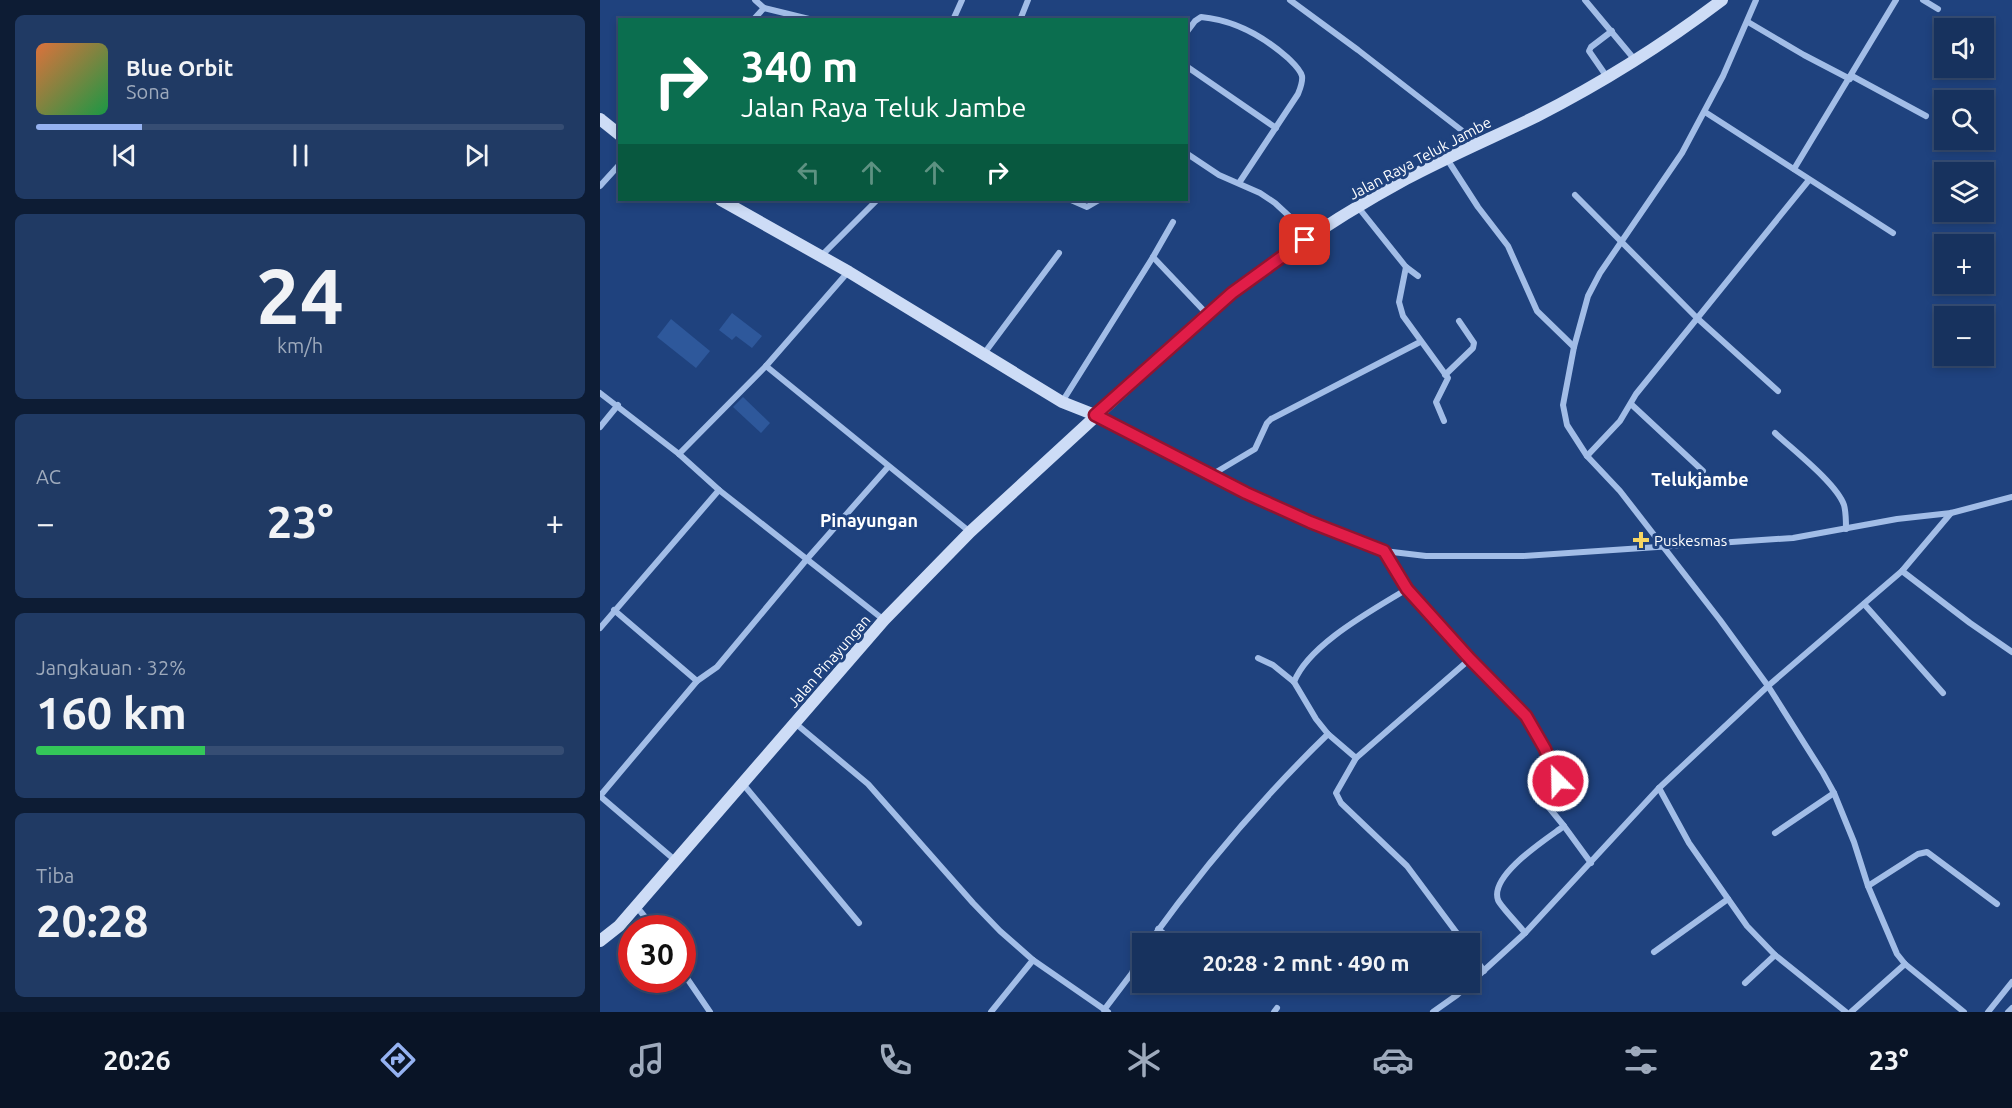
<!DOCTYPE html>
<html lang="id">
<meta charset="utf-8">
<style>
:root{--surface:#17325e;--page:#203a64;--text:#f1f3f6;--muted:#9eaabc;--line:#364d73;--accent:#95b2f1}
body{margin:0;font-family:Ubuntu,sans-serif;background:var(--page);color:var(--text);height:100vh;display:flex;flex-direction:column;font-size:22px;white-space:nowrap}
*{box-sizing:border-box;margin:0}
p{font-size:20px;color:var(--muted)}
.icon{flex:none;width:33px;height:33px;fill:none;stroke:currentColor;stroke-width:2;stroke-linecap:round;stroke-linejoin:round}
.map{position:relative;flex:1;overflow:hidden}
.drawer{display:flex;flex-direction:column;gap:15px;padding:15px;background:#0d1c34;width:600px}
.drawer>*{flex:none}
.top-card{position:absolute;left:18px;top:18px;width:570px;height:183px;border-radius:0px;box-shadow:0 3px 9px #0003,0 0 0 2px var(--line);background:#0b6e4f;color:#fff;overflow:hidden}
.buttons{position:absolute;left:1334px;top:18px;display:grid;gap:12px}
.buttons a{display:grid;place-items:center;width:60px;height:60px;border-radius:0px;background:var(--surface);box-shadow:0 3px 9px #0003,0 0 0 2px var(--line);font-size:30px}
.speed{position:absolute;left:18px;top:915px;display:flex;gap:12px;font-size:30px;font-weight:700;text-align:center}
.speed>*{display:grid;place-content:center;width:78px;height:78px;border-radius:50%;background:var(--surface);box-shadow:0 3px 9px #0003,0 0 0 2px var(--line);line-height:1}
.speed .limit{border:9px solid #d22;background:#fff;color:#111}
.pin{position:absolute;display:grid;place-items:center;width:51px;height:51px;color:#fff;margin:-26px;border-radius:12px;box-shadow:0 3px 9px #0006}
.me{position:absolute;width:66px;margin:-33px;rotate:337deg;stroke-linejoin:round;filter:drop-shadow(0 0 4px #0008)}
.turn{display:flex;align-items:center;gap:21px;height:126px;padding:0 24px;font-size:27px}
.turn .icon{width:78px;height:78px;stroke-width:2.5}
.turn b{display:block;font-size:42px;line-height:51px}
.lanes{display:flex;align-items:center;height:57px;padding:0 24px;background:#0003;justify-content:center;gap:30px;direction:ltr}
.lanes .off{opacity:.35}
.big{font-size:45px;font-weight:700;line-height:1.1}
.drawer .tile{flex:1;display:flex;flex-direction:column;justify-content:center;gap:9px;min-width:0;padding:0 21px;border-radius:9px;background:var(--page)}
.drawer .dial{align-items:center;gap:0}
.dial b{font-size:78px;line-height:1}
.song{display:flex;align-items:center;gap:18px}
.cover{width:72px;height:72px;border-radius:9px;background:linear-gradient(135deg,hsl(20 70% 55%),hsl(140 70% 35%))}
.played{height:6px;border-radius:3px;background:linear-gradient(90deg,var(--accent) 20%,var(--line) 20%)}
.keys{display:flex;justify-content:space-around;direction:ltr}
.heat{display:flex;justify-content:space-between;align-items:center;font-size:33px;direction:ltr}
.charge{height:9px;border-radius:4px;background:linear-gradient(90deg,#34c759 32%,var(--line) 0)}
.trip{position:absolute;left:532px;top:933px;width:348px;height:60px;border-radius:0px;background:var(--surface);box-shadow:0 3px 9px #0003,0 0 0 2px var(--line);font-weight:700;line-height:60px;text-align:center}
.tab-bar{display:flex;height:96px;justify-content:space-around;align-items:center;background:#091426;color:var(--muted)}
.tab-bar .icon{width:42px;height:42px}
.tab-bar .active{color:var(--accent)}
.tab-bar b{font-size:27px;color:var(--text)}
main{display:flex;flex:1;min-height:0}
.map>svg:first-child{display:block}
</style>
<main>
<section class="drawer">
<div class="tile">
<div class="song"><i class="cover"></i><div><b>Blue Orbit</b><p>Sona</p></div></div>
<div class="played"></div>
<div class="keys"><svg class="icon" aria-label="previous" viewBox="0 0 24 24"><path d="M18 5L8 12l10 7zM5 5v14"/></svg><svg class="icon" aria-label="pause" viewBox="0 0 24 24"><path d="M8 5v14M16 5v14"/></svg><svg class="icon" aria-label="next" viewBox="0 0 24 24"><path d="M6 5l10 7-10 7zM19 5v14"/></svg></div>
</div>
<div class="tile dial"><b>24</b><p>km/h</p></div>
<div class="tile"><p>AC</p>
<div class="heat"><a>−</a><b class="big">23°</b><a>+</a></div>
</div>
<div class="tile"><p>Jangkauan · 32%</p><b class="big">160 km</b><div class="charge"></div></div>
<div class="tile"><p>Tiba</p><b class="big">20:28</b></div>
</section>
<div class="map">
<svg width="1412" height="1012" viewBox="0 0 1412 1012">
<rect width="100%" height="100%" fill="#1f427e"/>
<g fill="#2e589b">
<polygon points="132,313 162,336 152,348 136,336 132,340 119,330"/>
<polygon points="71,319 110,351 96,368 57,337"/>
<polygon points="143,397 170,423 161,433 133,407"/>
</g>
<g fill="none" stroke-linecap="round" stroke-linejoin="round">
<g stroke="#a2bde7" stroke-width="6">
<polyline points="155,0 164,8 213,20"/>
<polyline points="690,0 758,50 878,143"/>
<polyline points="985,0 1035,60"/>
<polyline points="1156,0 1123,76 1082,153 1000,273 988,296 974,347 963,405 967,425 987,456 1020,491 1120,620 1168,686 1223,773 1234,793 1254,842 1268,886 1297,954 1305,964 1364,1012"/>
<polyline points="1323,0 1338,9"/>
<polyline points="153,20 164,8"/>
<polyline points="353,20 362,0"/>
<polyline points="420,20 428,0"/>
<polyline points="1148,22 1204,55 1250,79"/>
<path d="M 586,33 L 595,21 L 601,17 C 635,20 663,36 688,58 C 693,63 700,69 702,76 C 703,82 700,89 698,94 L 639,183"/>
<polyline points="586,66 676,128"/>
<polyline points="1252,76 1326,116"/>
<polyline points="1007,77 989,51 991,47 1012,31"/>
<polyline points="1105,112 1293,233"/>
<polyline points="586,153 619,175 660,193 675,203 689,216 705,240"/>
<polyline points="847,159 878,207 908,246 937,311 974,347"/>
<polyline points="1194,169 1296,0"/>
<polyline points="0,186 20,164"/>
<polyline points="975,195 1097,318 1178,391"/>
<polyline points="471,200 487,207 499,200"/>
<polyline points="758,207 806,267 818,276"/>
<polyline points="221,256 277,200"/>
<polyline points="553,257 607,314"/>
<polyline points="806,267 799,302 803,316 848,378 836,402 844,421"/>
<polyline points="383,355 459,253"/>
<polyline points="166,366 370,532"/>
<polyline points="845,375 873,348 874,343 859,321"/>
<polyline points="0,393 79,454 119,490 284,620"/>
<polyline points="462,402 553,257 573,222"/>
<polyline points="1031,404 1103,471"/>
<polyline points="497,416 646,493 694,515 784,551 826,556 923,556 1193,538 1297,519 1351,513 1412,497"/>
<polyline points="0,427 18,405"/>
<path d="M 1175,433 C 1193,450 1236,483 1244,505 C 1246,512 1246,522 1246,529"/>
<polyline points="79,454 166,366 248,272"/>
<polyline points="987,456 1020,421 1036,394 1209,180"/>
<polyline points="613,474 655,449 667,423 671,419 820,342"/>
<polyline points="784,551 807,589 870,659 926,716 945,749 958,781 957,785 943,793 942,799 964,826 991,863"/>
<polyline points="1302,571 1370,623 1412,652"/>
<polyline points="1264,604 1343,693"/>
<polyline points="14,610 97,681"/>
<polyline points="0,628 119,490"/>
<polyline points="658,658 673,665 694,682 716,719 728,734 756,758"/>
<path d="M 694,682 C 709,644 773,610 807,589"/>
<polyline points="195,723 268,784 373,903 400,931 433,960 508,1012"/>
<polyline points="143,784 259,923"/>
<polyline points="1059,788 1089,843 1147,926 1175,955 1246,1012"/>
<polyline points="0,796 97,681 117,667 207,559 288,467"/>
<polyline points="0,796 76,861"/>
<polyline points="1175,833 1234,793"/>
<polyline points="1268,886 1318,854 1327,852 1397,904"/>
<polyline points="36,906 54,928"/>
<polyline points="558,929 577,944"/>
<path d="M 925,933 C 920,926 901,907 898,900 C 889,875 948,838 964,826"/>
<path d="M 548,944 C 602,869 662,798 728,734"/>
<polyline points="865,944 807,866 741,803 736,793 756,758 870,659"/>
<polyline points="870,951 884,971"/>
<polyline points="1054,952 1128,899"/>
<polyline points="82,971 110,1012"/>
<polyline points="1145,983 1175,955"/>
<polyline points="504,1010 532,973 538,957 543,950"/>
<polyline points="391,1012 433,960"/>
<polyline points="674,1012 677,1008"/>
<polyline points="833,1012 857,995 925,933 1059,788 1168,686 1302,571 1351,513"/>
<polyline points="1251,1012 1305,964"/>
<polyline points="1388,1012 1412,982"/>
<polyline points="1408,1012 1412,1008"/>
</g>
<g stroke="#cddcf6" stroke-width="12">
<polyline points="0,119 20,135"/>
<polyline points="121,200 249,272 462,402 495,415"/>
<path d="M 0,941 L 19,926 L 284,620 L 370,532 L 607,314 C 668,263 736,217 806,179 C 849,156 894,137 937,116 C 1002,83 1064,44 1122,0"/>
</g>
</g>
<g fill="none" stroke-linecap="round" stroke-linejoin="round">
<defs>
<polyline id="route" points="705,240 632,293 495,415 646,493 710,522 784,551 807,589 870,659 926,716 945,749 958,781"/>
</defs>
<use href="#route" stroke="#92132f" stroke-width="15"/>
<use href="#route" stroke="#e11d48" stroke-width="10"/>
</g>
<path fill="#f6d562" stroke="#1f427e" stroke-width="2" d="M1038 531h6v6h6v6h-6v6h-6v-6h-6v-6h6z"/>
<g text-anchor="middle" dominant-baseline="central" stroke-width="6" stroke-linejoin="round" paint-order="stroke">
<g font-size="15" fill="#fff" stroke="#1f427e">
<text transform="translate(820 158) rotate(-28)">Jalan Raya Teluk Jambe</text>
<text transform="translate(229 661) rotate(-49)">Jalan Pinayungan</text>
</g>
<g font-size="15" fill="#fff" stroke="#1f427e" text-anchor="start">
<text x="1054" y="540">Puskesmas</text>
</g>
<g font-size="18" font-weight="bold" fill="#fff" stroke="#1f427e">
<text x="1100" y="479">Telukjambe</text>
<text x="269" y="520">Pinayungan</text>
</g>
</g>
</svg>
<div class="buttons">
<a><svg class="icon" aria-label="sound" viewBox="0 0 24 24"><path d="M4 9h4l5-4v14l-5-4H4zM17 9q2 3 0 6"/></svg></a>
<a><svg class="icon" aria-label="search" viewBox="0 0 24 24"><circle cx="10" cy="10" r="6"/><path d="M15 15l6 6"/></svg></a>
<a><svg class="icon" aria-label="layers" viewBox="0 0 24 24"><path d="M12 4l9 5-9 5-9-5zM3 14l9 5 9-5"/></svg></a>
<a>+</a>
<a>−</a>
</div>
<div class="speed"><div class="limit">30</div></div>
<div class="pin" style="left:705px;top:240px;background:#d93025"><svg class="icon" aria-label="arrive" viewBox="0 0 24 24"><path d="M6 21V4h12l-3 4 3 4H6"/></svg></div>
<svg class="me" style="left:958px;top:781px" viewBox="-20 -20 40 40"><circle r="17" fill="#e11d48" stroke="#fff" stroke-width="3"/><path d="M0-11L8 9 0 5-8 9z" fill="#fff"/></svg>
<div class="trip">20:28 · 2 mnt · 490 m</div>
<div class="top-card">
<div class="turn"><svg class="icon" aria-label="right" viewBox="0 0 24 24"><path d="M7 20v-9h11M14 6l5 5-5 5"/></svg><div><b>340 m</b>Jalan Raya Teluk Jambe</div></div>
<div class="lanes"><svg class="icon off" aria-label="left" viewBox="0 0 24 24"><path d="M17 20v-9H6M10 6l-5 5 5 5"/></svg><svg class="icon off" aria-label="ahead" viewBox="0 0 24 24"><path d="M12 20V5M6 11l6-6 6 6"/></svg><svg class="icon off" aria-label="ahead" viewBox="0 0 24 24"><path d="M12 20V5M6 11l6-6 6 6"/></svg><svg class="icon" aria-label="right" viewBox="0 0 24 24"><path d="M7 20v-9h11M14 6l5 5-5 5"/></svg></div>
</div>
</div>
</main>
<nav class="tab-bar">
<b>20:26</b>
<svg class="icon active" aria-label="directions" viewBox="0 0 24 24"><path d="M12 3l9 9-9 9-9-9zM9 14v-3h6M13 9l2 2-2 2"/></svg>
<svg class="icon" aria-label="music" viewBox="0 0 24 24"><path d="M9 18V5l10-2v13"/><circle cx="6" cy="18" r="3"/><circle cx="16" cy="16" r="3"/></svg>
<svg class="icon" aria-label="phone" viewBox="0 0 24 24"><path d="M5 4h4l2 5-3 2q2 4 5 5l2-3 5 2v4C11 20 4 13 5 4z"/></svg>
<svg class="icon" aria-label="climate" viewBox="0 0 24 24"><path d="M12 3v18M4 7l16 10M4 17L20 7"/></svg>
<svg class="icon" aria-label="car" viewBox="0 0 24 24"><path d="M5 17H2v-5l4-1 3-4h7l3 4 3 1v5h-3M9 17h6M6 11h13"/><circle cx="7" cy="17" r="2"/><circle cx="17" cy="17" r="2"/></svg>
<svg class="icon" aria-label="filters" viewBox="0 0 24 24"><path d="M4 7h16M4 17h16"/><circle cx="9" cy="7" r="2"/><circle cx="15" cy="17" r="2"/></svg>
<b>23°</b>
</nav>
